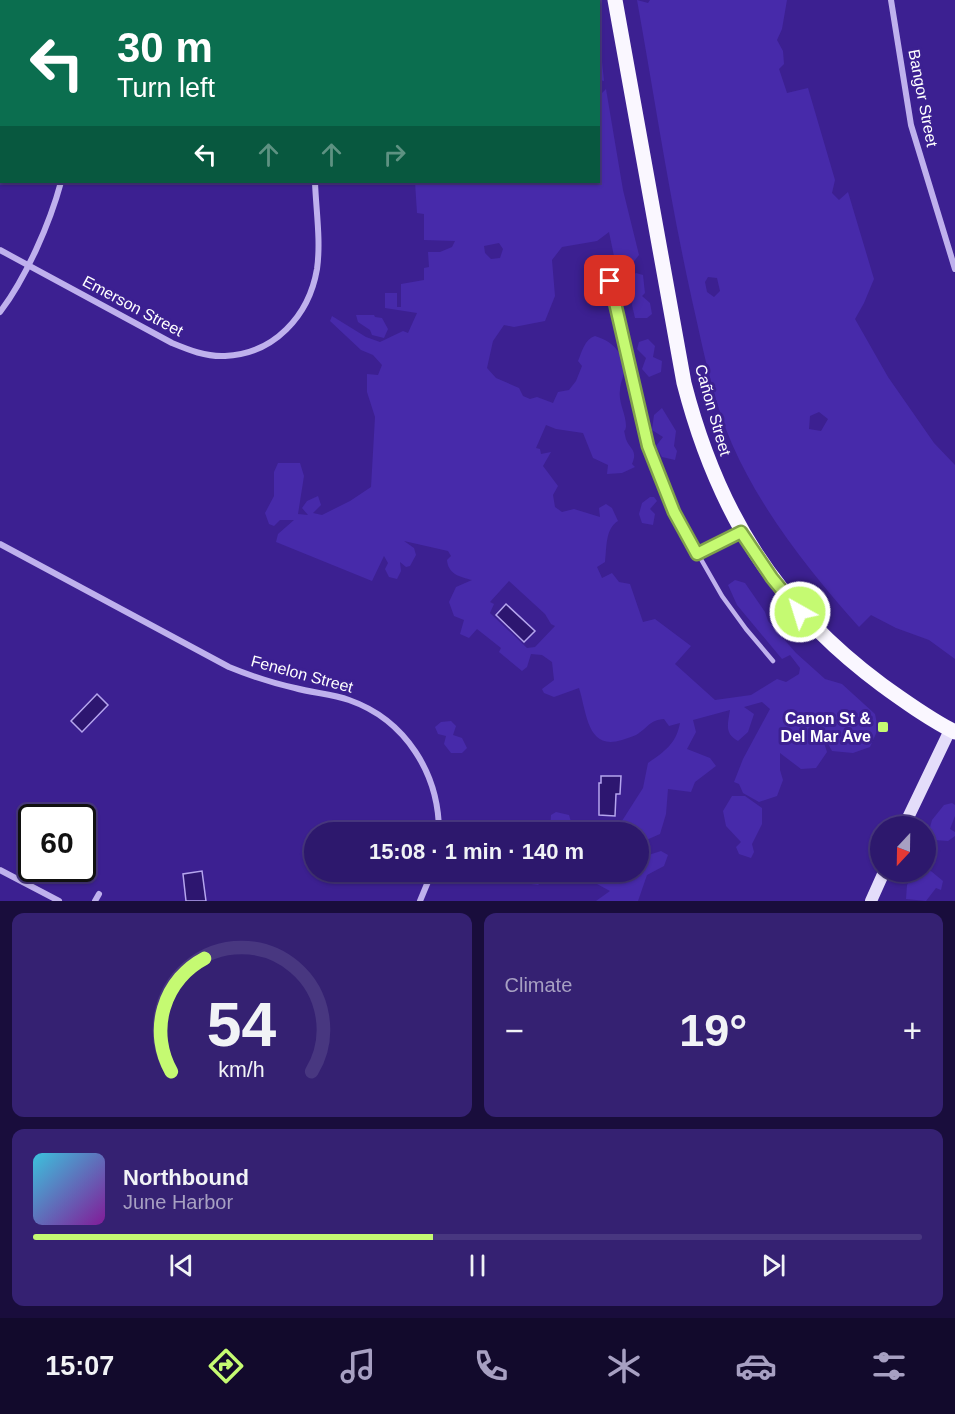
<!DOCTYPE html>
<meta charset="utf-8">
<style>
:root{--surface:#2d186d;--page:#352172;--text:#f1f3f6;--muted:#a7a0c2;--line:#483780;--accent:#c5fa72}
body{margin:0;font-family:Helvetica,sans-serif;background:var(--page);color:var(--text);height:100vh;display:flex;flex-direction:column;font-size:22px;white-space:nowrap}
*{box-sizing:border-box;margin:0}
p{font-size:20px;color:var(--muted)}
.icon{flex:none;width:33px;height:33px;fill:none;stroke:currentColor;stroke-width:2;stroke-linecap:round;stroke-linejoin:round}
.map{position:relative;height:901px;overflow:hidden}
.sheet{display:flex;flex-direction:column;gap:12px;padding:12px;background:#190d3c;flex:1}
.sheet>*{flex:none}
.guide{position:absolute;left:0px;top:0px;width:600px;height:183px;box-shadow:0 2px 4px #0004,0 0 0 2px var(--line);background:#0b6e4f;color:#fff;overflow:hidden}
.needle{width:39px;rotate:202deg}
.tools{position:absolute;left:870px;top:816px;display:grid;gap:12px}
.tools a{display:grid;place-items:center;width:66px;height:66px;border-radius:50%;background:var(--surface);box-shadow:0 2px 4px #0004,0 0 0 2px var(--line);font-size:30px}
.speed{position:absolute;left:18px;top:804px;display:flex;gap:12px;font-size:30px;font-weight:700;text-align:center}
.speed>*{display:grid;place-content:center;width:78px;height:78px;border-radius:50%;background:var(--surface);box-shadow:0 2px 4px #0004,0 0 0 2px var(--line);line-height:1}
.speed .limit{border:3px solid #111;border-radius:9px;background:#fff;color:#111}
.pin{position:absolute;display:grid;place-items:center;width:51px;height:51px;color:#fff;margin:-26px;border-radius:12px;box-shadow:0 3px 9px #0006}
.me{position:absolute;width:66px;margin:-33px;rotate:321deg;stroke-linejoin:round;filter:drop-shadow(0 0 4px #0008)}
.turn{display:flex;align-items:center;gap:21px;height:126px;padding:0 18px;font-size:27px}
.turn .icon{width:78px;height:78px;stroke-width:2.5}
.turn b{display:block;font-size:42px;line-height:51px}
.lanes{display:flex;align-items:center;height:57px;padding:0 18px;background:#0003;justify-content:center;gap:30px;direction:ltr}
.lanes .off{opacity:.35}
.big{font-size:45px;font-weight:800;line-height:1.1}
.sheet .tile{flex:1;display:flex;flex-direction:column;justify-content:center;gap:9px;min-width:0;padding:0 21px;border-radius:12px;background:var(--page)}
.sheet .dial{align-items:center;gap:0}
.dial svg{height:156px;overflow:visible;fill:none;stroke:var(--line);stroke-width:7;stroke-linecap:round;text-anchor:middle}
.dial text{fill:var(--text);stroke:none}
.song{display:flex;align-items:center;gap:18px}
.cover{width:72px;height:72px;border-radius:9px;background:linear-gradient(135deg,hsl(190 70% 55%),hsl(290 70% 35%))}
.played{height:6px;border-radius:3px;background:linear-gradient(90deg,var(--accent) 45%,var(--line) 45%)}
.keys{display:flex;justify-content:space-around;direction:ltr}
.heat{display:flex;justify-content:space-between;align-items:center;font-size:33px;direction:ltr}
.sheet .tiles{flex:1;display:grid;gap:12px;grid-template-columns:1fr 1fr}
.tile:last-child{grid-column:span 2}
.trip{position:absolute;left:304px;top:822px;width:345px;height:60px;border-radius:30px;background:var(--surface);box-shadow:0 2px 4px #0004,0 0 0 2px var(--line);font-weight:800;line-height:60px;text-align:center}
.menu{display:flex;height:96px;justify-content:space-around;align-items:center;background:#120a2c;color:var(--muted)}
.menu .icon{width:42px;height:42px}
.menu .on{color:var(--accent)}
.menu b{font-size:27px;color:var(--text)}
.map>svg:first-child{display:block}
</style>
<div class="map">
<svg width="955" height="901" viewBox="0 0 955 901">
<rect width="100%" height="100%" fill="#3c2091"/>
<g fill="#472aaa" fill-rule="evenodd">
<polygon points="399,0 593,0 594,1 399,2"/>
<path d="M 637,0 L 648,3 L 650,0 L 787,0 L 782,29 L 777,40 L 783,51 L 784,64 L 779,69 L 787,93 L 808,88 L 835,180 L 832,193 L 839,200 L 848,192 L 874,279 L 864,303 L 855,319 L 888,377 L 934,443 L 955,465 L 955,659 L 929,640 L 896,628 L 871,615 L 859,627 C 810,572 762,512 732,444 C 712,398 703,348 692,300 C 670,201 655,100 637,0 ZM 708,277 L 717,278 L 720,291 L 714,297 L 707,292 L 705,282 ZM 819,412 L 828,419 L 821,431 L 809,429 L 810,416 Z"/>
<polygon points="599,33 604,81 599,80"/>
<path d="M 606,89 L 623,190 L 639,255 L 631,265 L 620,267 L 615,261 L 609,232 L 597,241 L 562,247 L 552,260 L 555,296 L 545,321 L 514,327 L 504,325 L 493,341 L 487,368 L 496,378 L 519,388 L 523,396 L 530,399 L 537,397 L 553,403 L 558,392 L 569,390 L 576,381 L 582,366 L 578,361 C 582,351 585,339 595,336 C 610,341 618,347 624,363 C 627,371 620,381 620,390 C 618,402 626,414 626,426 C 625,435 623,426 625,435 C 627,449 639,448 632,464 L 635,467 L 622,473 L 607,474 L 608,465 L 593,458 L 583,433 L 556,429 L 546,425 L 536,448 L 540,449 L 541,454 L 551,452 L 543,466 L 558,486 L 553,495 L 555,507 L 562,512 L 574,509 L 600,517 L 599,508 L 606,504 L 612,508 L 618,521 C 605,529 607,547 605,562 L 597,567 L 602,578 L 612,573 L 619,582 L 630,584 L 643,622 L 655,619 L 691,646 L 675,664 L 715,700 L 751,695 L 777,679 L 786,682 L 799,674 L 800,668 L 790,655 L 782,659 L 737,605 L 728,585 L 735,580 L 745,583 L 765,612 L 768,621 L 796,653 L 825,679 L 842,684 L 875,714 L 878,729 L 870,747 L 853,753 L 832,751 L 820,729 L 817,717 L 810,733 L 823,740 L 827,752 L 816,768 L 801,769 L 780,753 L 780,770 L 783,780 L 777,796 L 759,802 L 743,793 L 739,784 L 734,782 L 743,759 L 770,709 L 762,702 L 744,707 L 754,714 L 748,732 L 738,741 C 724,733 728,724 730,710 L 693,720 L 696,732 L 687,749 L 710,758 L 716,766 L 695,782 L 691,792 L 668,789 L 666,814 L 660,834 L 644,841 L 639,839 L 639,832 L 624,832 L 620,824 L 643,788 L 648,763 C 665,751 676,744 680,723 L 669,726 L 664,719 C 649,720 648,728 636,735 C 632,737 627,738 622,740 C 587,751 587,713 579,688 L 554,697 L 544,693 L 542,689 L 554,680 L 552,662 L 542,655 L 531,654 L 527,667 L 522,671 L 499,652 L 501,648 L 477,629 L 469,638 L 460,634 L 464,620 L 454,616 L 449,602 L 456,587 L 472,580 C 460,577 448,574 447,560 L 451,556 L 448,551 L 404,541 L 414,548 L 416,555 L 410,566 L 406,567 L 400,562 L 401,571 L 397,579 L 389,577 L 385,569 L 388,563 L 384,556 L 372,581 L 276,542 L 278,534 L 294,520 L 280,520 L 274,526 L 269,524 L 265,513 L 274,496 L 274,472 L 278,463 L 300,463 L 304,476 L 298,514 L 308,515 L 302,508 L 307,501 L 318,496 L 321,505 L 313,513 L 322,515 L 350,501 L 371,487 L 375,417 L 367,392 L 367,374 L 378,375 L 382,365 L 373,355 L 361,350 L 330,321 L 332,316 L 366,337 L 380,342 L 403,331 L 408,333 L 417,313 L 385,308 L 385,293 L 397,293 L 397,307 L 401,307 L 401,284 L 424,280 L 424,268 L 429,267 L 428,252 L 440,252 L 452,247 L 455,241 L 424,240 L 424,214 L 417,213 L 415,182 L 598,182 L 599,93 L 601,94 ZM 499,243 L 503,249 L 500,258 L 491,259 L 485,253 L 484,246 ZM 509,581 L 545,614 L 551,624 L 555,626 L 535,647 L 527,648 L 490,613 L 494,604 L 490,602 Z"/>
<polygon points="636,273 643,275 645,293 642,296 650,303 652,314 647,318 635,318 632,305 633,299 626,291 627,279"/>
<polygon points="356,315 374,315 375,317 382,318 388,329 384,338 372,335 370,330 358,322"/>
<polygon points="648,339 655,346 653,357 662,361 661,372 649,377 642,369 646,358 637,349 639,342"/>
<polygon points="662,408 676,431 674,446 677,451 675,460 662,457 656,446 663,437 652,430 654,415"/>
<polygon points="650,497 654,497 657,501 650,509 655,514 653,525 642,523 639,514 642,503"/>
<polygon points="451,721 456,726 453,735 462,738 467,748 462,753 451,753 444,744 446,736 438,734 435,727 441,722"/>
<polygon points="732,796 745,796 762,808 762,824 752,844 754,852 751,858 739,854 736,847 741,842 726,826 723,811"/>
<polygon points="952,803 955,805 955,816 950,829 955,832 955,836 948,841 935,840 929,831 932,820 944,805"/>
<polygon points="556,812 569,815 574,832 550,832 551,815"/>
<polygon points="661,851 668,855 664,866 647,875 638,901 596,901 610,891 597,884 592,874 593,872 639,872 639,858"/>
<polygon points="926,867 943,881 941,890 936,888 926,901 906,899 907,885 915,872 926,872"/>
<polygon points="523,872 548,872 546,878 538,885 524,883 527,874"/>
</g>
<g fill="#2d1670" stroke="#b5a5ee" stroke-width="1.5">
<polygon points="506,604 535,631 524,642 496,615"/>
<polygon points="97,694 108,705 82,732 71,721"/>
<polygon points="601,776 621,776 620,794 616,794 615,816 599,815 599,783 601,783"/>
<polygon points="202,871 206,901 186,901 183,874"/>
</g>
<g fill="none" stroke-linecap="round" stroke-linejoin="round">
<g stroke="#bfb1ed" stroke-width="4.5">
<polyline points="610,281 648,446 674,512 722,596 746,629 773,661"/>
<polyline points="697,554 740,533"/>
</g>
<g stroke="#bfb1ed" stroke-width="6">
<polyline points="58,0 58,2"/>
<polyline points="307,0 308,2"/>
<polyline points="891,0 911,125 955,269"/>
<path d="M 0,250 L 172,343 C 189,350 206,357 225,356 C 274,354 309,316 317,269 C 321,241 316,210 315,182"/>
<path d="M 0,312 C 26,278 50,223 61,182"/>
<path d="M 0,544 L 229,667 C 251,676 272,683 295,688 C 313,693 332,694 349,700 C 406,720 439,774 439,832"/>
<polyline points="0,870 59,901"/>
<polyline points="95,901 99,894"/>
<polyline points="420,901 432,872"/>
</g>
<g stroke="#e4ddfa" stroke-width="12">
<polyline points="904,826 950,730"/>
<polyline points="871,901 884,872"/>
</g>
<path stroke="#faf7ff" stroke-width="15" d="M 615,0 L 684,383 C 717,511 775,606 882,685 C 906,702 929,719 955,732"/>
</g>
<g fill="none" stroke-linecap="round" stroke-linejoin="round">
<defs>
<polyline id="route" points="610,281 648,446 674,512 697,554 741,532 772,578 800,612"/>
</defs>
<use href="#route" stroke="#80a24a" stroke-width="15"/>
<use href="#route" stroke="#c5fa72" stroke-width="10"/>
</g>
<rect fill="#c5fa72" stroke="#3c2091" stroke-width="2" x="877" y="721" width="12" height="12" rx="3"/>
<g text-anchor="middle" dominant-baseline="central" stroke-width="6" stroke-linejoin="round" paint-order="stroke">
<g font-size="16" fill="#fff" stroke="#3c2091">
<text transform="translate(923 98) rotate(79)">Bangor Street</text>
<text transform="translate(133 306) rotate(28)">Emerson Street</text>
<text transform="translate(713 410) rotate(74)">Cañon Street</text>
<text transform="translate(302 674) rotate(15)">Fenelon Street</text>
</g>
<g font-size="16" font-weight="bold" fill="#fff" stroke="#3c2091" text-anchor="end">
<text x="871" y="718">Canon St &amp;<tspan x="871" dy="18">Del Mar Ave</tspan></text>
</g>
</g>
</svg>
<div class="tools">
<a><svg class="needle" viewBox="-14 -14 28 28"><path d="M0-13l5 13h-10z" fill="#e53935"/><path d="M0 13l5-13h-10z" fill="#a7a0c2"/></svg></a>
</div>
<div class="speed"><div class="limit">60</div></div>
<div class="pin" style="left:610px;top:281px;background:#d93025"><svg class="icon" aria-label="arrive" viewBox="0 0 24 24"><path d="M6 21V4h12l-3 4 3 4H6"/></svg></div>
<svg class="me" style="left:800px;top:612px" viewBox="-20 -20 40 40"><circle r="17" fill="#c5fa72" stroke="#fff" stroke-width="3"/><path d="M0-11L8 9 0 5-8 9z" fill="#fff"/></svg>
<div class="trip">15:08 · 1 min · 140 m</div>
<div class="guide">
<div class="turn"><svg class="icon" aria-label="left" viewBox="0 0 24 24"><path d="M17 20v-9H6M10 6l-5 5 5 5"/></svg><div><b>30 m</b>Turn left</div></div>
<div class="lanes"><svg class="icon" aria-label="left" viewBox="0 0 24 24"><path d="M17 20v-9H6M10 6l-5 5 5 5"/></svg><svg class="icon off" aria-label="ahead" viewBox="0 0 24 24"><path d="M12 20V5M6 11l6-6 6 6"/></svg><svg class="icon off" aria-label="ahead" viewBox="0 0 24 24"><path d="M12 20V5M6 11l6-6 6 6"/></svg><svg class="icon off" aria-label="right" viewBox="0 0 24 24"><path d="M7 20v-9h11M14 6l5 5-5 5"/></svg></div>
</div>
</div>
<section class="sheet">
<div class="tiles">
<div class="tile dial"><svg viewBox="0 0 100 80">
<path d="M14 69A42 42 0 1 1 86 69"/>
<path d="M14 69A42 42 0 0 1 31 11" stroke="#c5fa72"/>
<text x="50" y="56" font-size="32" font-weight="700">54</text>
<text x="50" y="72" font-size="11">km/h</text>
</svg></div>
<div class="tile"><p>Climate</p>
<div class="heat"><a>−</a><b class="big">19°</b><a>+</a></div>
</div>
<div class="tile">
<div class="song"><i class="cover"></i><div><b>Northbound</b><p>June Harbor</p></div></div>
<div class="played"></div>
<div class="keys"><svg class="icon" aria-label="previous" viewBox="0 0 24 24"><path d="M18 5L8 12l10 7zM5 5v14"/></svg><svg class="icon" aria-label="pause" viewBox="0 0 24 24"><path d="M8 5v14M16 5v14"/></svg><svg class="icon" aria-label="next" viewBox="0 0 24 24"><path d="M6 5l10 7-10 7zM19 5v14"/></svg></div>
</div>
</div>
</section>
<nav class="menu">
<b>15:07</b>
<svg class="icon on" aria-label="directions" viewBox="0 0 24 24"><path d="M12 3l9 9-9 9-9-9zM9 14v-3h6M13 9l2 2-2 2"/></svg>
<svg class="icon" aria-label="music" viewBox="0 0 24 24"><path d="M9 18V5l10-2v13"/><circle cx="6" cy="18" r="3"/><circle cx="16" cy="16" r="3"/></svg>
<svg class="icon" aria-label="phone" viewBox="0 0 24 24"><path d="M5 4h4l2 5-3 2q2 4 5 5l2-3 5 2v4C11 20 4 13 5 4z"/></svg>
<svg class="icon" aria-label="climate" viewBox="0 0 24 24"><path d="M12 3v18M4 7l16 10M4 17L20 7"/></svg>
<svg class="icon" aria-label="car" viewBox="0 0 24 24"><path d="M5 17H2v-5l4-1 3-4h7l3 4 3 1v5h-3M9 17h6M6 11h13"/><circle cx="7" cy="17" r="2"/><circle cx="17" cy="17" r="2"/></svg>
<svg class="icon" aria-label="filters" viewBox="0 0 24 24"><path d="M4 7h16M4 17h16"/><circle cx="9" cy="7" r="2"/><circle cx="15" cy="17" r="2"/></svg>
</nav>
